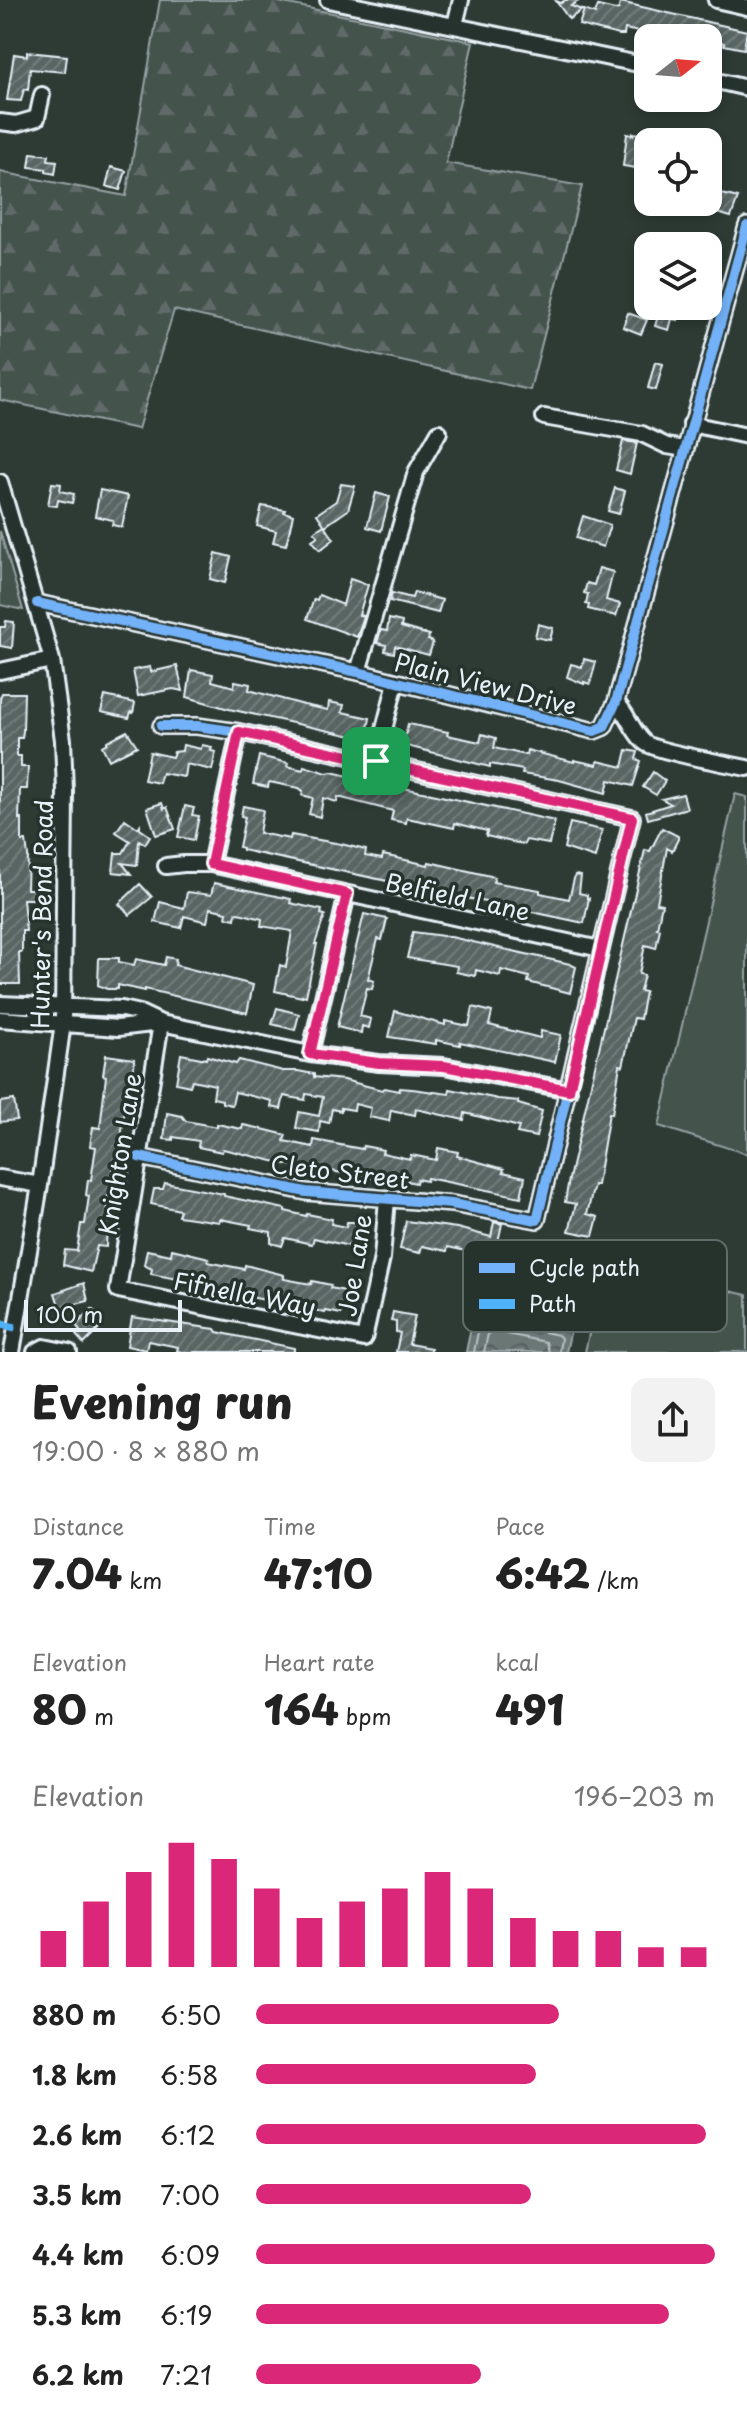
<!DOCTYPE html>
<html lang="en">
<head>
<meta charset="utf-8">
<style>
  body { margin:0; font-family:"Playpen Sans",sans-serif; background:#f2f2f2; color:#222; height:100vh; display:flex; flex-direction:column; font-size:30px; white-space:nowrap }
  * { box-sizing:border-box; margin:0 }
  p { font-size:26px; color:#767676 }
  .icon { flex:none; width:44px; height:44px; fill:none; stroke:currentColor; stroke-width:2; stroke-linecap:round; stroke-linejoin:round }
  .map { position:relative; height:1352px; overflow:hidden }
  .panel { display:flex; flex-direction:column; background:#fff; flex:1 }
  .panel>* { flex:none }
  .needle { width:52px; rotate:73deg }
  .fabs { position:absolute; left:634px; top:24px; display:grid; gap:16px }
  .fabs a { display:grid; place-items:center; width:88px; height:88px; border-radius:16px; background:#fff; box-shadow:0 4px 12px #0003; font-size:40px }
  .scale { position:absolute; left:24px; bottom:20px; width:158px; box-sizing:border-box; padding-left:8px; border:4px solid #e8f1f8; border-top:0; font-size:22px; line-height:28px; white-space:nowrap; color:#e8f1f8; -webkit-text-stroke:6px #26332d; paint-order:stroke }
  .pin { position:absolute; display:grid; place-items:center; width:68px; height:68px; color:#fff; margin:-34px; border-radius:16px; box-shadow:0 4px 12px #0006 }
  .round { display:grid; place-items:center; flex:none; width:84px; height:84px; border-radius:16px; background:#f2f2f2 }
  .head { display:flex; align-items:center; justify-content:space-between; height:136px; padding:0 32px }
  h1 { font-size:44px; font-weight:800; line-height:60px }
  .metrics { display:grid; grid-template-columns:repeat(3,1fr); gap:12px; height:136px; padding:8px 32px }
  .metrics div { display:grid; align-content:center }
  .metrics b { font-size:40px; font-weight:800 }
  .metrics small { font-size:22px; font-weight:400 }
  .metrics p { font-size:22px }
  .chart { height:224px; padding:16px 32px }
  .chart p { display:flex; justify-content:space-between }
  .chart svg { width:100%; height:144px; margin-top:8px; stroke:#db2777; stroke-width:6 }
  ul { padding:0 32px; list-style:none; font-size:26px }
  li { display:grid; grid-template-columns:128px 96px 1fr; align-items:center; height:60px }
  li i { height:20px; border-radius:10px; background:#db2777 }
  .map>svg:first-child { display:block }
</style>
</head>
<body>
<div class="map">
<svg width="747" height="1352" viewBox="0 0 747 1352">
  <defs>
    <pattern id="forest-firs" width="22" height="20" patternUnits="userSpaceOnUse" patternTransform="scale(2)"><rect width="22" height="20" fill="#45524e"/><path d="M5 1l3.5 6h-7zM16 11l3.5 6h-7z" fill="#606b68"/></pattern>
    <pattern id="water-waves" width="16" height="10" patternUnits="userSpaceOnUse" patternTransform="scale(2)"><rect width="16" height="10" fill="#6b7775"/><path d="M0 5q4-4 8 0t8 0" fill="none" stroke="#586060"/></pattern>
    <pattern id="building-hatch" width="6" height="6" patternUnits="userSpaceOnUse" patternTransform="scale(2)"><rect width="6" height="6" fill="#596563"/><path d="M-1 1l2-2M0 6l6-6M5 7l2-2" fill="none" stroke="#717c7a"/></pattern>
  </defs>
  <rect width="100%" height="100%" fill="#2e3b35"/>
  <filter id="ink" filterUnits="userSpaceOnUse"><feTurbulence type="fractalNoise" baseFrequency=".0125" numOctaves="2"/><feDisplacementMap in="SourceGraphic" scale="16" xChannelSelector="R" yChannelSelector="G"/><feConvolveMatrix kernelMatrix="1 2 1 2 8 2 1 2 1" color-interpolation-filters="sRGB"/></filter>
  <g filter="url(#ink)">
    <path fill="#45524e" stroke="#96a2a3" stroke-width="2" d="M0,531l23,79 -23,-5z
      M735,794l12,3v357l-88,-28z
      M605,1263l142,32v57h-162z"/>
    <path fill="url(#forest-firs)" stroke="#96a2a3" stroke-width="2" d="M160,0h109l204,42 -27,121 136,23 -52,204 -356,-80 -36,119 -138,-29v-228l126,24z"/>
    <path fill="url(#water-waves)" stroke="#9da8a9" stroke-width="2" d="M475,1309l96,20 -5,23h-100z"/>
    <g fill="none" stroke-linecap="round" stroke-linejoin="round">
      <path stroke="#b6c0c4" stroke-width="2" d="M474,1352l6,-30 4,-3 74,16 3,3 -2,14
        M484,1352l4,-18 4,-3 54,11 3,10"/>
    </g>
    <path fill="url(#building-hatch)" stroke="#e8f1f8" stroke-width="2" d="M565,0h15l-9,6 11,4 -13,9 -13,-18 5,2z
      M620,2l127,29 -3,18 -20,-4v-2l-16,-5h-51v-2l-32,-7 -1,6h-5l-40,-10 5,-15 11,4 3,-8 17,4 4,-1z
      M27,52l40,4 -2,16 -35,-3 -2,21 -4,-1 -3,12 -14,-1 7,-46 13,2z
      M633,133l8,1 -5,34 -13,-2 4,-32 6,1z
      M31,153l18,2 -1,5 9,1 -2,13 -9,-2v-3l-17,-2z
      M111,167l15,4 -6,19 -14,-4z
      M722,194l16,4 -7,19 -14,-4z
      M661,306l20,2 -3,12 -6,-1 -3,11 -14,-4z
      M628,313l19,7 -6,14 -18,-7z
      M655,362l8,2 -7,26 -8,-2z
      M623,441l14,2 -7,31 -14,-4z
      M52,483l9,1 -1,7 14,3 -2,9 -14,-3 -1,6 -9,-1z
      M341,484l14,2 -7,24 -23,16 -8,-12 19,-13z
      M615,488l10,3 -6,23 -11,-3z
      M100,490l28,6 -6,31 -10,-2 1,-5 -18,-4z
      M376,493l14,4 -9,34 -14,-4z
      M262,506l23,4 -1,2 9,3 -7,30 -13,-3 3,-11 -19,-5z
      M583,516l27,9 -7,22 -27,-9z
      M324,525l10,14 -14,11 -8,-10 6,-4 -4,-4z
      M216,553l15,4 -6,26 -15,-4z
      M599,568l14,4 -7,28 14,4 -4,12 -28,-7 1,-4 -3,-1 2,-10 -4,-1 3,-10 7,2z
      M350,579l18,6 -9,30 5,1 -7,21 -50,-18 7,-20 3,1 2,-5 24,10z
      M414,592l28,8 -4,13 -48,-12 2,-8 20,5z
      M389,619l13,3 -1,5 28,8 -1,5 5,2 -4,13 -34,-9 -1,7 -9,-2 1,-6 -9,-2 4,-13 6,1z
      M6,621l8,1 -2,26 -12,-2v-19h5z
      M538,624l15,4 -3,12 -15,-3z
      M584,659l12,3 -6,22 -6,-2v2l-17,-7 4,-13 11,3z
      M177,666l6,25 -10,-2 -35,7 -5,-26 17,-3 1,5z
      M191,670l22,4 -1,7 22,6 1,-6 15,3 -1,6 55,15 24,5 1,-8 15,3 -2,7 28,6 -4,21 -137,-30 -42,-12z
      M2,693h22l-1,38 -1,7h-5v18h4v11h7l-1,22h-7l-1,30h3v22h4l2,15 -1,33h9v10h-13l3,32h-4v21h-3l1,32h-20v-286z
      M105,696l30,7 -2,10 -2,-1 -2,6 -28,-6z
      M408,724l40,8 -1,3 33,7 2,-8 14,4 -2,10 32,7 1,-5 47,12v-2l23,5 1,-4 25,6 4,-17 11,2 -2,7 5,2 -8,25 -24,-6 -3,13 -47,-13 -37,-6 1,-4 -33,-6v3l-87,-22z
      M127,731l10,15 -28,14 -7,-14 5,-3v-2z
      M183,745l18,4 1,-4 10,2 -1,4 5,1 -4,18 -26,-6 -2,13 -22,-4 -3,10 -15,-3 6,-28 22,5 2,-5 8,-1z
      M259,756l29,7 -1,3 16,4 1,-4 23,7 4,-1 224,49 -6,23 -23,-4 -2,4 -12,-2 -26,-6 1,-5 -32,-8 -1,5 -47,-10 -1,5 -15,-3 2,-9 -55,-14 -1,5 -14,-4 -3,19 -11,-3 4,-16 -11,-3 1,-4 -4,-3 -30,-6 -1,5 -15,-3z
      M653,772l12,9 -9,14 -13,-8z
      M683,794l4,14 -39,11 -2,-7 25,-8 -9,-5z
      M162,803l2,6 3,-2 8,22 -19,6 -9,-27z
      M185,806l9,2 -2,7 7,1 -5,24 -16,-3z
      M243,806l20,4 -4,23 31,6 1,-4 50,9 25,6 -1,6 17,3 1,-4 45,10 1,-3 66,15 -2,5 47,8v3l29,6 6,-24 6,1 -2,17 8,2v3h2l-5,25 -342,-73v-2l-3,-1 6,-30 -4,-1z
      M125,819l13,9 2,-3v4l10,7 -5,8 -6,-4 -2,25 -15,-2 9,11 -18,-2 2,-19h8l7,-12 -14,-9z
      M570,823l32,7 -7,28 -31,-10z
      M662,828l16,8v3l-6,12 -5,-3 -10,55 5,1 -5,24 3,1 -4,19 -11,-3 -6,29 5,1 -4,16 5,1 -5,27 -6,-1 -11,48 -3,-1 -8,49 -3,-1 -12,72h-3l-7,29 11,3 -5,19 -24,-5 7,-27 -11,-2 4,-23 76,-329 5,1z
      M214,883l77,16 -1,4 32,7 -1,4 4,1 -10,29h2l-11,52 -4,-1v2l-27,-6 5,-26 6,2 6,-36 -31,-5 1,-7 -19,-5 -7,-1 -1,6 -9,-2 1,-5 -17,-4 -3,14 -23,-6 -3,12 -26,-6 5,-20 24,6 3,-16 24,3z
      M140,884l12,13 -22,18 -11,-11z
      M364,914l23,5 -5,21 -4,-1 -10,40 6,2 -2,8 -5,-1 -7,28 11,3 -2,9 -7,-2 -1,7 -24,-6z
      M413,932l38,5 119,27 6,3 -6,26 -42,-11 1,-5 -28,-7 -1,6 -24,-6 -1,6 -19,-4 1,-6 -50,-8z
      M166,957l10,2 -1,6 78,20 -6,28 -102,-24v2l-27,-6v4h-11l-9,-4 1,-27h20v4l15,3 2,-6 28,6z
      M473,1007l19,5 -3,13 51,13 1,-7 20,4 -6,27 -95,-20v3l-24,-5v4l-47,-7 6,-26 50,14v-4l24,5z
      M277,1008l22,6 -4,16 -23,-6z
      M181,1054l25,5 1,-3 29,8 3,-4 44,11h15l16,3v3l30,3 38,10 3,-2 14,3 1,-3 12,1 37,5 1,-5 48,10 20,2v3l24,7 -6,26 -19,-4 2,-6 -54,-14 -1,7 -48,-11 -1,6 -24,-5 -2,11 -20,-4 2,-9 -16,-4 -1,6 -13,-2v3l-9,-2 -3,14 -9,-2 -1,11 -23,-4 3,-16 20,4 4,-19 -17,-3 -1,6 -21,-4 -3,13 -10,-2 1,-6 -37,-9 -3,13 -10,-2v-3l-9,-2 2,-13 -23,-5 -2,6 -14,-3z
      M106,1055l29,4 -5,36 -3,-1 -10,73 -4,-1 -3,22h3l-1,9 -4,-1 -2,51 -9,-1 -6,26 -28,-7 2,-15 12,1 4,-27h4l4,-28 -3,-1 2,-15h3l5,-33 -6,-1 3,-19 7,1 6,-52 -3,-1z
      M14,1100l3,20 -17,2v-20z
      M167,1113l15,3 4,5 31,6v-3l25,5 1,-4 15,3 28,7 -2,6 29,6 1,-7 48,9 1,-3 11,2 9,2 -1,3 28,6 1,-4 25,5 2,-12 20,4 -1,4 47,13 -1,3 22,5 -4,20 -94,-19 -1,3 -9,-2 -1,4 -9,-2 1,-3 -16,-3 -1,4 -14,-4v4l-58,-10v3l-96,-23 -1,3 -24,-5 1,-6 -26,-4v3l-9,-1z
      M165,1183l59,11v2l61,13v2l21,5 1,-2 25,5 -1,5 15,3 1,-5h19l-4,27 -48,-11 -2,6 -27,-6 -3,8 -11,-3v-11l-21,-4 1,-3 -31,-6 -1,3 -41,-6 2,-6 -29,-6 3,-15h9z
      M406,1221l51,7 34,9 3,-15 8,2 -5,22 23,5 -1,4 27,3 -2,20 -17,-2v-2l-30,-6 1,-6 -24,-4 1,-5 -27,-6 -1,4 -25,-5 -2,7 -20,-4z
      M172,1249l37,9 -1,4 36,7 1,-4 39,10v4l27,5 1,-3 19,4 -1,3 25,5 -3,16h-10l-1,5 -15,-3 -1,2 -33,-9 -22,-5v2l-25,-5v-2l-31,-4v-4l-63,-12 1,-5 -8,-4 3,-15 24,5z
      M84,1283l4,18 -28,7 -5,-15z
      M92,1309l7,7 -4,4 5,8 -16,16 -8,-9 4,-4 -4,-6z
      M393,1312l22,4 -6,28 22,4 -1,4h-34l4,-19 -4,-1v-10l-5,-1z
      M132,1317l83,12 2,3 77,16v4h-112l-5,-1 1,-4 -30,-6 -2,9 -19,-4z"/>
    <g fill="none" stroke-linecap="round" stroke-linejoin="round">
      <g stroke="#e8f1f8" stroke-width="20">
        <path id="minor" d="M328,0l320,66
          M716,0l31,7
          M455,25l6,-25
          M708,79l39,9
          M0,122l16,2 21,-6 5,-23
          M544,417l98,17 25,12 18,3
          M691,424l56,12
          M0,482l52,178 11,80 2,51 -2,232 -23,162 -28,167
          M37,603l321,69 236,59 10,-4 12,-25 131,-476
          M0,671l52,-11
          M358,672l58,-200 23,-40
          M616,702c12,12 16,29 28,40 9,9 85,22 103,26
          M376,761l20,-79
          M211,864l28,-132
          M166,866l18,-2h27l389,85
          M0,1004l122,5 18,4 21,10 149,31 69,9 65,3 125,24
          M0,1019l118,9 42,-5
          M161,1023l-43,267 246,49 18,-81 5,-59
          M310,1054l37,-160
          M139,1157l167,35 146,12 85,16 95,-402 -393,-86 -42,-6h-36
          M0,1178l40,7
          M35,1352l9,-5 25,5"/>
      </g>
      <use href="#minor" stroke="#26332d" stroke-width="14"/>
      <path stroke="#4fb1f8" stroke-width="8" stroke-dasharray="16 8" stroke-linecap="butt" d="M0,1324l18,4"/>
      <g stroke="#26332d" stroke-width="15">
        <path id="cycleway" d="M37,603l321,69 236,59 10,-4 12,-25 131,-476
          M139,1157l167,35 146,12 85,16 95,-402 -393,-86 -42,-6h-36"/>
      </g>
      <use href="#cycleway" stroke="#73b2f8" stroke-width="10"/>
    </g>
  </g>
  <g fill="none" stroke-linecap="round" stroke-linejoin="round" filter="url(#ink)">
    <g stroke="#fff" stroke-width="16">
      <path id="route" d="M239,732l393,86 -63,272 -125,-24 -65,-3 -69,-9 37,-160 -136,-30z"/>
    </g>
    <use href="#route" stroke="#db2777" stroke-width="10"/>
  </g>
  <g text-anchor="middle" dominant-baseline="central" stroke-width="7" stroke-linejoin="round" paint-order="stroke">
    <g font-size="24" fill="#e8f1f8" stroke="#26332d">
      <text transform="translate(486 683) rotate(14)">Plain View Drive</text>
      <text transform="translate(458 896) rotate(12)">Belfield Lane</text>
      <text transform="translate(41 914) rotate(-89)">Hunter's Bend Road</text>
      <text transform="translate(119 1154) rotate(-81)">Knighton Lane</text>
      <text transform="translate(340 1171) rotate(7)">Cleto Street</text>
      <text transform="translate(354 1265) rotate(-81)">Joe Lane</text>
      <text transform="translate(245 1293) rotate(11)">Fifnella Way</text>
    </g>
  </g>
  <rect x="463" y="1240" width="264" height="92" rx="12" fill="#26332d" stroke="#606c6a" stroke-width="2"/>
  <rect x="479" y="1263" width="36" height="10" fill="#73b2f8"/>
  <rect x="479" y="1299" width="36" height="10" fill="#4fb1f8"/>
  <g font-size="22" fill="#e8f1f8">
    <text x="529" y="1276">Cycle path</text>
    <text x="529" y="1312">Path</text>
  </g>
</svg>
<div class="fabs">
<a><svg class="needle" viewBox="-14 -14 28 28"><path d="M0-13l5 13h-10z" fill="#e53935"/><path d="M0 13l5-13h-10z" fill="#767676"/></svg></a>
<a><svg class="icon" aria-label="locate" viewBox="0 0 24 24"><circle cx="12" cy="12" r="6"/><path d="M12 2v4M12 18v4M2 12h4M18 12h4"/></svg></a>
<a><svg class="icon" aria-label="layers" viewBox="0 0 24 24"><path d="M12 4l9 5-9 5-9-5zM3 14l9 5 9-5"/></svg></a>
</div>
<div class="scale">100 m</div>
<div class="pin" style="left:376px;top:761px;background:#1e9e55"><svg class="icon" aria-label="arrive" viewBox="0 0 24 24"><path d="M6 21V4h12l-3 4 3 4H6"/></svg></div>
</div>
<section class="panel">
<div class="head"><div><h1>Evening run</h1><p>19:00 · 8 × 880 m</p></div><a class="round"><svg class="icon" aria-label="share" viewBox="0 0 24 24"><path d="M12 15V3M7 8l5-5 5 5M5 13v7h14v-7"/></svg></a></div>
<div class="metrics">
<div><p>Distance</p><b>7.04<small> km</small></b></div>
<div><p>Time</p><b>47:10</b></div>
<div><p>Pace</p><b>6:42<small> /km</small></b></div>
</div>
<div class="metrics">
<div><p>Elevation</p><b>80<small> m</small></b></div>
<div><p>Heart rate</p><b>164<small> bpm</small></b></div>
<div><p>kcal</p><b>491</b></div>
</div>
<div class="chart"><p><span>Elevation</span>196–203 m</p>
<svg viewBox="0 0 160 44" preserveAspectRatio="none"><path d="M5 44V33M15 44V24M25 44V15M35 44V6M45 44V11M55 44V20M65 44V29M75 44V24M85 44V20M95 44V15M105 44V20M115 44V29M125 44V33M135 44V33M145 44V38M155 44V38"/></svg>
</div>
<ul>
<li><b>880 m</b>6:50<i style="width:66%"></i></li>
<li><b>1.8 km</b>6:58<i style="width:61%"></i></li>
<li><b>2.6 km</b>6:12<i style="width:98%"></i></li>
<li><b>3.5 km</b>7:00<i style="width:60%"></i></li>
<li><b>4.4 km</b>6:09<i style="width:100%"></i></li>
<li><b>5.3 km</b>6:19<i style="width:90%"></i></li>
<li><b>6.2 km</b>7:21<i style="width:49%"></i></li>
</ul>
</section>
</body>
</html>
